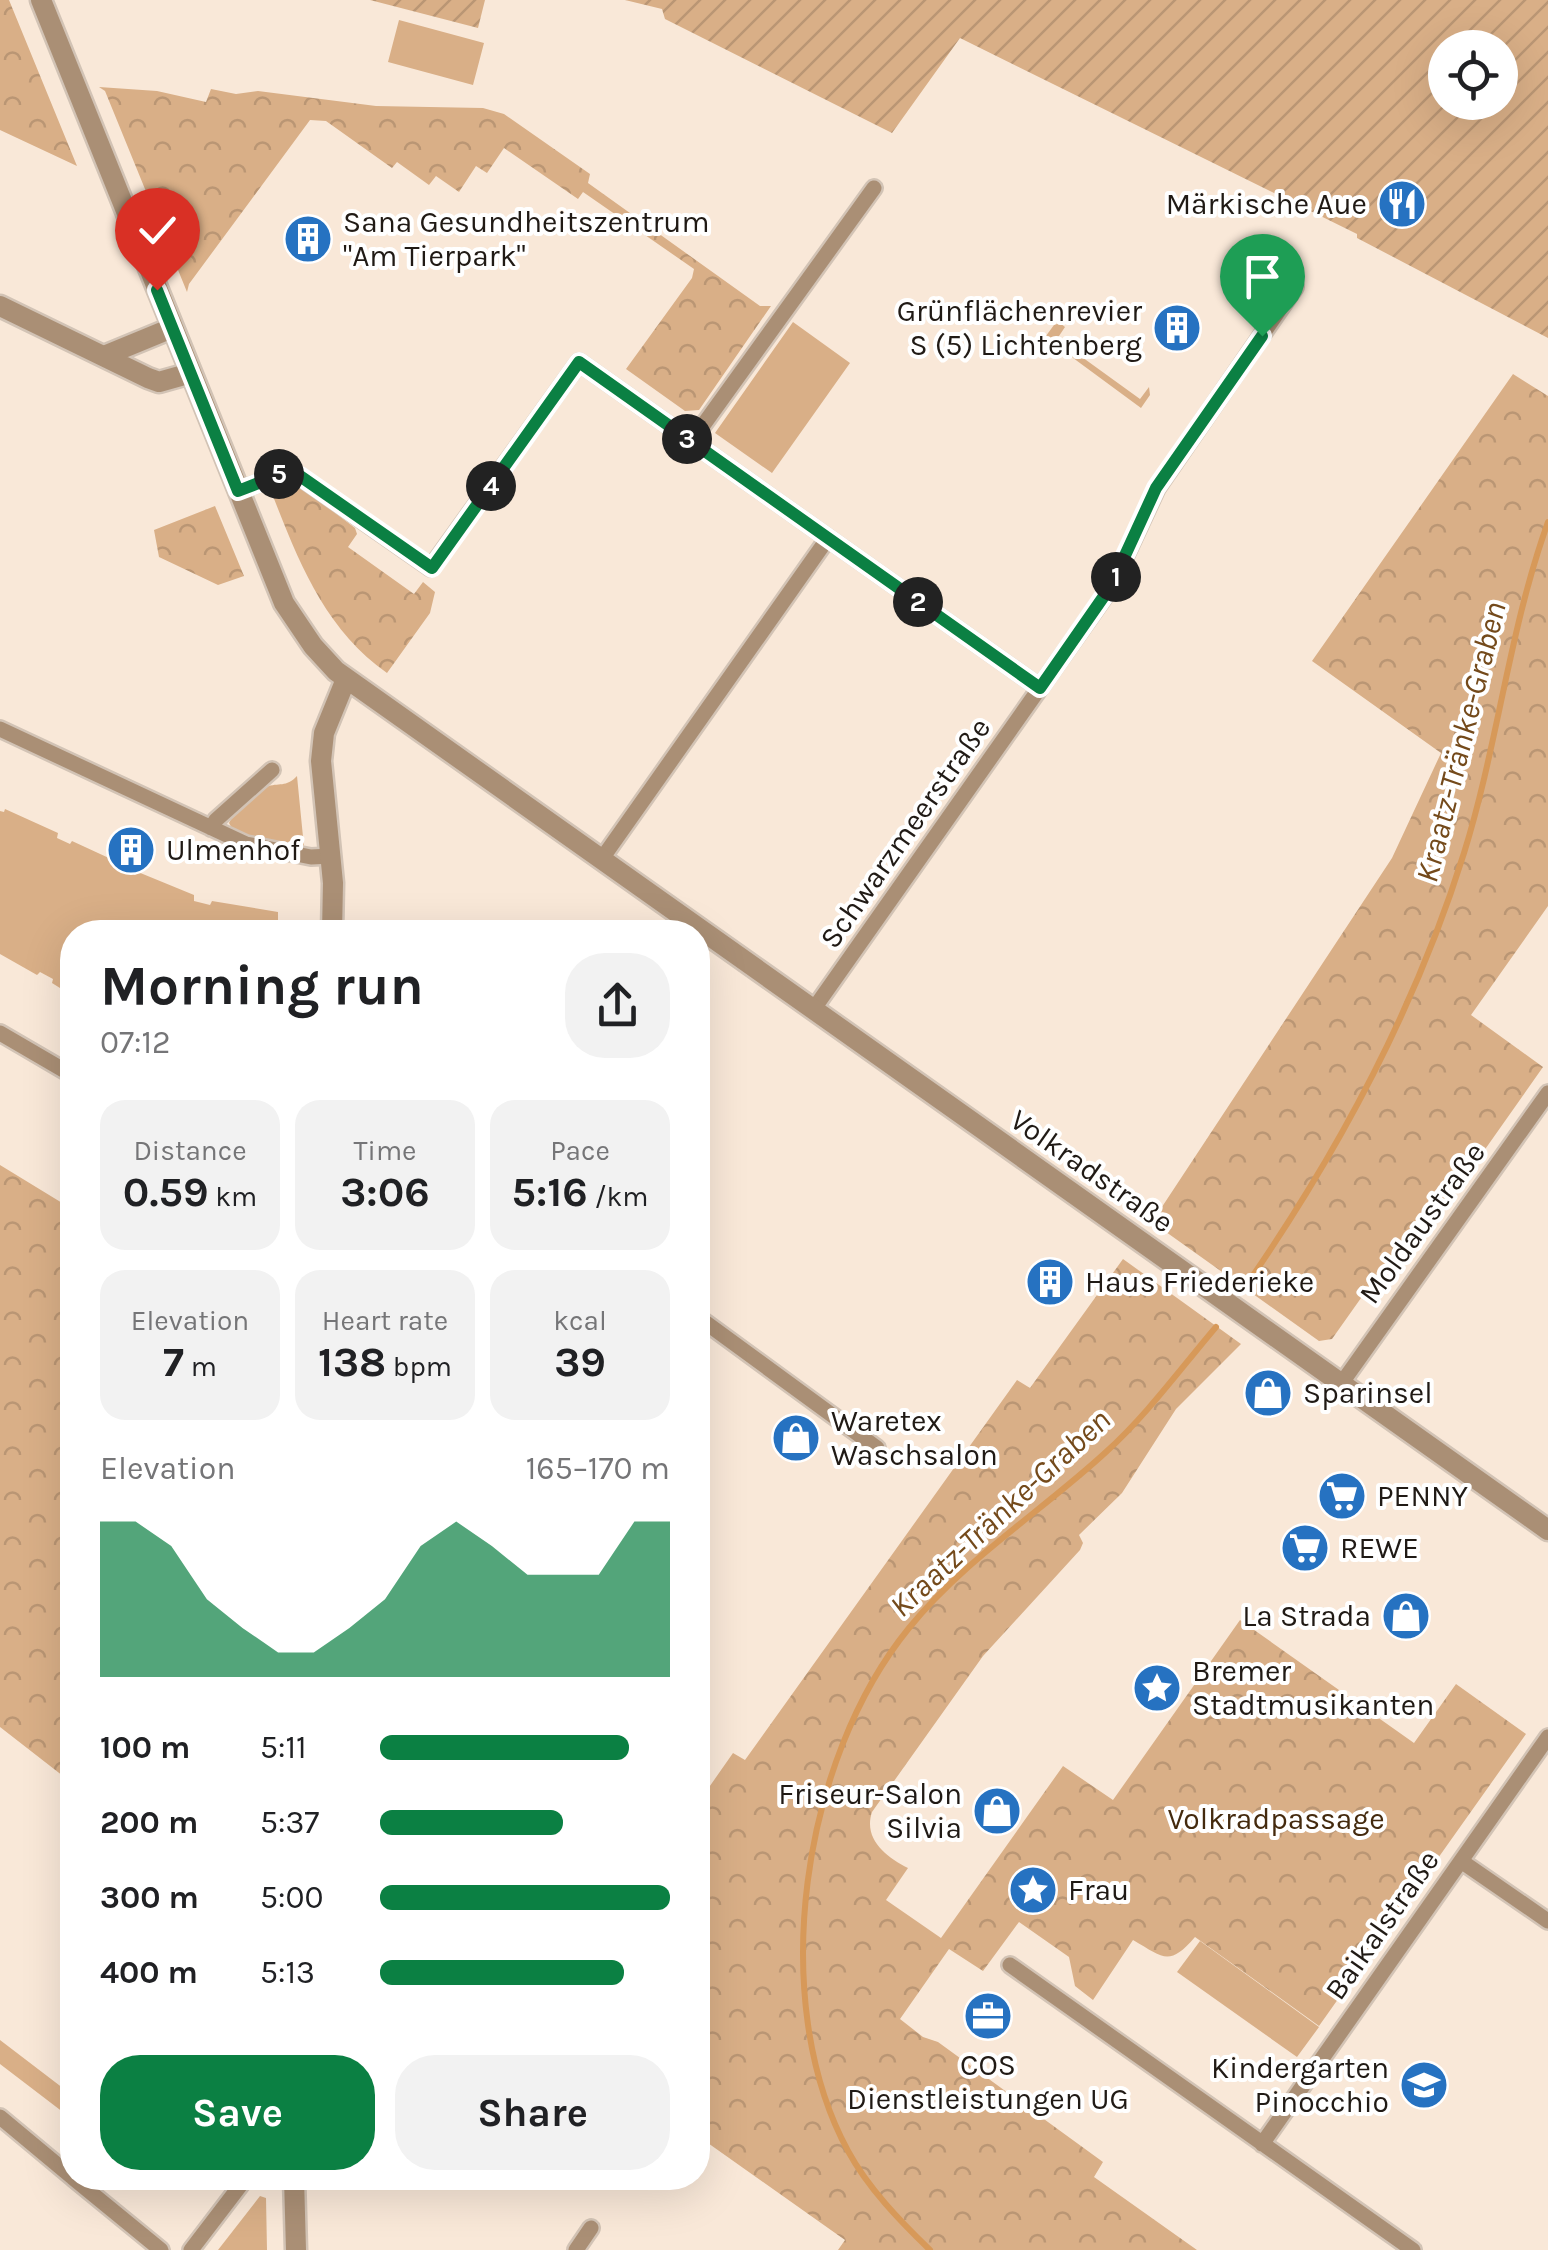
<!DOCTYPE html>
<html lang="en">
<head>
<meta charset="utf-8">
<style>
  body { margin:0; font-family:Karla,sans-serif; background:#f2f2f2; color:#202124; height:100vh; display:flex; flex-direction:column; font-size:38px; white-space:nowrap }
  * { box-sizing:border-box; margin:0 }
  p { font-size:32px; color:#757577 }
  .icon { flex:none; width:55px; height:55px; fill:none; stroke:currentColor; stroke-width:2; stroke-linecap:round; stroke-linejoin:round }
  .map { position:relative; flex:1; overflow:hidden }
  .drawer { position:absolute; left:60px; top:920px; width:650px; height:1270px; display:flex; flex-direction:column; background:#fff; border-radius:40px; box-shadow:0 10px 40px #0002 }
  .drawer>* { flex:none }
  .controls { position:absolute; left:1428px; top:30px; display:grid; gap:20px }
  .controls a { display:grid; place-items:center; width:90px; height:90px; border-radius:50%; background:#fff; box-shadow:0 10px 40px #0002; font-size:50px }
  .pin { position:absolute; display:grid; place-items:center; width:85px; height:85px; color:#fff; margin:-102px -42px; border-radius:50% 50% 50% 0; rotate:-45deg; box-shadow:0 0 10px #0007 }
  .pin .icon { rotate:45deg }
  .km { position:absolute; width:50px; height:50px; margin:-25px; border-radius:50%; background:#222; color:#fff; font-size:28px; line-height:50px; text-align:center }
  .round { display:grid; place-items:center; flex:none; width:105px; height:105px; border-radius:40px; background:#f2f2f2 }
  .summary { display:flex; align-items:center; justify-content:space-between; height:170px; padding:0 40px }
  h1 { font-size:55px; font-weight:700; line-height:75px }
  .stats { display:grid; grid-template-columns:repeat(3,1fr); gap:15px; height:170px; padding:10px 40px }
  .stats div { display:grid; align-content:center; border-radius:25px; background:#f2f2f2; text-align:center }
  .stats b { font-size:42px; font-weight:700 }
  .stats small { font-size:28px; font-weight:400 }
  .stats p { font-size:28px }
  .chart { height:280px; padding:20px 40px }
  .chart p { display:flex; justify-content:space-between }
  .chart svg { width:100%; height:180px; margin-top:10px; fill:#0b8043; opacity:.7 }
  .action { display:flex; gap:20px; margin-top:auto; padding:20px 40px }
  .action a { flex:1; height:115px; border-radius:40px; background:#0b8043; color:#fff; font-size:40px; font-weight:700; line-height:115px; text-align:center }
  .action a+a { background:#f2f2f2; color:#202124 }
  ul { padding:0 40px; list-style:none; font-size:32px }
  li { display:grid; grid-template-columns:160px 120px 1fr; align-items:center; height:75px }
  li i { height:25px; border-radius:12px; background:#0b8043 }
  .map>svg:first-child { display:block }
</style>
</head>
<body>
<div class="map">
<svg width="1548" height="2250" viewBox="0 0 1548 2250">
  <defs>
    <pattern id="park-crowns" width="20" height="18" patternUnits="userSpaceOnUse" patternTransform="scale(2.5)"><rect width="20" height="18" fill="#d9af87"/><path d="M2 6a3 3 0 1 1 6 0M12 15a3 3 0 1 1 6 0" fill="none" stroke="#ba9674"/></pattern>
    <pattern id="garden-furrows" width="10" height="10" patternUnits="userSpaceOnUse" patternTransform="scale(2.5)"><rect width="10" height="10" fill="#d9af87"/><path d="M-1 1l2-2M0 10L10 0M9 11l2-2" fill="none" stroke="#ba9674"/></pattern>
  </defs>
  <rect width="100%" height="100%" fill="#f9e8d8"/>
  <path fill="#d9af87" d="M399,20l85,23 -11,42 -85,-23z
    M793,322l57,41 -78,110 -57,-40z
    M1060,323l5,4 -8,12 83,60 9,-12 1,8 -9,13 -91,-67 -11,15 -2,-8 17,-23z
    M297,776l7,71 -70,-15 -5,-9c5,-11 25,-32 37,-36 13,-5 20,1 31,-11z
    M5,809l53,24 -1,5 13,6 2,-3 52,24 -1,4 12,6 3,-3 56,23v6l16,4 2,-4 66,11v10h-5v9l-4,1h-197v59l-4,2 -16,-10 1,-4 -13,-7 -3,3 -37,-21v-143l4,1z
    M1200,1941l119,86 -22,30 -120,-85z
    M0,2040l72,55v24l-72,-55z
    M260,2196l6,2 1,52h-49z"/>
  <path fill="url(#park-crowns)" d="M0,0h9l68,166 -77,-36z
    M99,87l58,4 49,11 5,-13 25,5 22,-3 118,15 107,2 21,6 86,60 -2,9 172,123h11l-72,104 -14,1 -59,-42 66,-91 2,-9 -111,-77 -5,7 -74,-51 -17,25 -11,-7 -17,26 -23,-16 -7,9 -32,-23 -5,6 -66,-47 -16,-1 -121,164 -2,8 -82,-201z
    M1513,374l35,22v510l-77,109 72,52 -93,132 -21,3 -97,137 -13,2 -167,-119 240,-364 49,-105 -129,-92z
    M283,483l17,3 55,42 2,6 -9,13 66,47 9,-12 12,10 -5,21 -43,60c-65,-46 -90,-116 -118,-187z
    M215,506l29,70 -26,9 -59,-28 -5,-27z
    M0,1165l72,44v574l-72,-56z
    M1123,1259l118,85 -65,65 -54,84 -43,42 4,8 -3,7 -97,106 -111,156c-9,27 14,45 36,56l-22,32 55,38 122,-172 50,34 127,-180 174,123 42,-59 70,50 -207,292 -124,-89c-26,30 -31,21 -62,3l-40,60 -18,-14 -6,-29 -50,-35 -36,49 -34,-22 -49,70 23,18 15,5 165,120 -9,15 103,73h-359l7,-10 -147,-104v-333l35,-50 12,7 272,-380 13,8z"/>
  <path fill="url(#garden-furrows)" fill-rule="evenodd" d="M370,0h115l-7,28z
    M625,0h923v338l-191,-100v-4l-397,-196 -68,95 -227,-114 -3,-10zM1445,48h55v54h-55z"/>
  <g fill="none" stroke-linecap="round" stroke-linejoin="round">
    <path stroke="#d79959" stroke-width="6" d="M1245,1287c93,-134 170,-277 219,-434 34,-109 45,-223 84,-331
      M930,2250c-30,-29 -62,-62 -82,-99 -82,-151 -46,-392 61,-523 55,-68 133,-117 197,-176 41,-37 75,-84 110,-125"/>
    <g stroke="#d2c3b5" stroke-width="20">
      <path id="minor" d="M691,442l183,-254
        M238,491l46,-18 15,3 132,92 148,-206 461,326
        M0,729l246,115 65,13 20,-1
        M211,828l5,-8 56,-50
        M601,860l227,-322
        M813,1010l298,-423 46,-99 138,-201
        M0,1033l72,42
        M698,1317l179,131
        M1341,1384l207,-291
        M1461,1861l87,60
        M1010,1965l403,285
        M0,2117l72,60
        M1262,2144l286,-407
        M73,2178l88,72
        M191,2250l55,-72
        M576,2250l15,-22"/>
    </g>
    <g stroke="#d2c3b5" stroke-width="25">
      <path id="tertiary" d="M41,0l243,603 29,43 23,25 1212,859
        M0,306l148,72 11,4 32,-9
        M104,356l68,-28
        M332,932l1,-49 -12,-122 3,-28 22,-54
        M294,2178l2,72"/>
    </g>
    <use href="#minor" stroke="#aa8f75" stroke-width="15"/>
    <use href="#tertiary" stroke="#aa8f75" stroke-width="20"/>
  </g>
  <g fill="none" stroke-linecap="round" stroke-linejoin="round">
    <g stroke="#fff" stroke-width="20">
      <path id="route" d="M157,290l81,201 46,-18 16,3 132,92 147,-206 461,326 71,-102 45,-98 106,-152"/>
    </g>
    <use href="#route" stroke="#0b8043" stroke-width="12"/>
  </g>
  <defs>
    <g id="restaurant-disc" transform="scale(2.5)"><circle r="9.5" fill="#2672c1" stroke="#fff"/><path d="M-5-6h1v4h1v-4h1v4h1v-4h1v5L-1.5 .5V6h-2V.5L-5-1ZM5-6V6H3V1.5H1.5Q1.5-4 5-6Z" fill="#fff"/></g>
    <g id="building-disc" transform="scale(2.5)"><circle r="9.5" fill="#2672c1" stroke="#fff"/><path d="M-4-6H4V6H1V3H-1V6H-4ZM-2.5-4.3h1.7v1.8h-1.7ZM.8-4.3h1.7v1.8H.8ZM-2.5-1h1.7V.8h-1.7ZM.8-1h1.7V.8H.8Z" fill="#fff"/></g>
    <g id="shop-disc" transform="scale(2.5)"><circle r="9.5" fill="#2672c1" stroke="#fff"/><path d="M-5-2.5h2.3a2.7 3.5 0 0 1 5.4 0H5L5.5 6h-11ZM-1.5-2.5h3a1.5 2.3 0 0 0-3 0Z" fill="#fff"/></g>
    <g id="supermarket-disc" transform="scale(2.5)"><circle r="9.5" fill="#2672c1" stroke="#fff"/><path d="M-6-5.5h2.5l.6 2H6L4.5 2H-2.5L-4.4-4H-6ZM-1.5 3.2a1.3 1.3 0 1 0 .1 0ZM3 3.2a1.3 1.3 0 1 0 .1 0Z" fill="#fff"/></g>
    <g id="sight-disc" transform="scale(2.5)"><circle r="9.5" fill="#2672c1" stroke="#fff"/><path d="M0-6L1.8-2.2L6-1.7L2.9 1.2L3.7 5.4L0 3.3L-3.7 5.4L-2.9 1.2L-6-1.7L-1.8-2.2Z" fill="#fff"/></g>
    <g id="office-disc" transform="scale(2.5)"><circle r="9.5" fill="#2672c1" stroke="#fff"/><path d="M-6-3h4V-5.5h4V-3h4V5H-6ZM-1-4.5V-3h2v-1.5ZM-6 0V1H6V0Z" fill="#fff"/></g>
    <g id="school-disc" transform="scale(2.5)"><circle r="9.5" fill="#2672c1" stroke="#fff"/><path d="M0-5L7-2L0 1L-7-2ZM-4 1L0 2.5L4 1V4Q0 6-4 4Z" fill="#fff"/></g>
  </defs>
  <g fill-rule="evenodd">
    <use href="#restaurant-disc" x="1402" y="204"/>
    <use href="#building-disc" x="308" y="239"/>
    <use href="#building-disc" x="1177" y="328"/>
    <use href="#building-disc" x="131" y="850"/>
    <use href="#building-disc" x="1050" y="1282"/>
    <use href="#shop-disc" x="1268" y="1393"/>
    <use href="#shop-disc" x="796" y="1438"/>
    <use href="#supermarket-disc" x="1342" y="1496"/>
    <use href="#supermarket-disc" x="1305" y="1548"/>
    <use href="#shop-disc" x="1406" y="1616"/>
    <use href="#sight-disc" x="1157" y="1688"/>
    <use href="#shop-disc" x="997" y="1811"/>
    <use href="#sight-disc" x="1033" y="1890"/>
    <use href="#office-disc" x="988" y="2016"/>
    <use href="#school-disc" x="1424" y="2085"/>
  </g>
  <g text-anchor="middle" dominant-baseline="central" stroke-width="8" stroke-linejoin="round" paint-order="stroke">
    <g font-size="30" fill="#201a15" stroke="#fff" text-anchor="start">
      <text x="1367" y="204" text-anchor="end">Märkische Aue</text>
      <text x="343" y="222">Sana Gesundheitszentrum<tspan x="343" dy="34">"Am Tierpark"</tspan></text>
      <text x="1142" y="311" text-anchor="end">Grünflächenrevier<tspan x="1142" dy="34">S (5) Lichtenberg</tspan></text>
      <text x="166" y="850">Ulmenhof</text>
      <text x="1085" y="1282">Haus Friederieke</text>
      <text x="1303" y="1393">Sparinsel</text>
      <text x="831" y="1421">Waretex<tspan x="831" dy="34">Waschsalon</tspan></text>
      <text x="1377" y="1496">PENNY</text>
      <text x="1340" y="1548">REWE</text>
      <text x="1371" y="1616" text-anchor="end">La Strada</text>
      <text x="1192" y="1671">Bremer<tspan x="1192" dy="34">Stadtmusikanten</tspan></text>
      <text x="962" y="1794" text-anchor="end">Friseur-Salon<tspan x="962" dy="34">Silvia</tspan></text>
      <text x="1068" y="1890">Frau</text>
      <text x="988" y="2065" text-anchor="middle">COS<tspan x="988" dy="34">Dienstleistungen UG</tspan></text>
      <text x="1389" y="2068" text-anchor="end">Kindergarten<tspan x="1389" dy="34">Pinocchio</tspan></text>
    </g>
    <g font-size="30" fill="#201a15" stroke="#fff">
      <text transform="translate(905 833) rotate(-55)">Schwarzmeerstraße</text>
      <text transform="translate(1092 1171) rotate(35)">Volkradstraße</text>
      <text transform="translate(1422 1223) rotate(-54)">Moldaustraße</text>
      <text transform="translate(1382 1925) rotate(-55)">Baikalstraße</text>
    </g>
    <g font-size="30" fill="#442a0e" stroke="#fff">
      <text x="1276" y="1819">Volkradpassage</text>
    </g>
    <g font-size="32" font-style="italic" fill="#744a1b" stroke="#fff">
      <text transform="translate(1461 742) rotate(-76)">Kraatz-Tränke-Graben</text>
      <text transform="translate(1000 1513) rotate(-43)">Kraatz-Tränke-Graben</text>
    </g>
  </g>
</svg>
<div class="controls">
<a><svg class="icon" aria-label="locate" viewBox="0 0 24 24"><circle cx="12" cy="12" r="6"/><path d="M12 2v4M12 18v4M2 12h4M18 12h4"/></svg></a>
</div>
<div class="pin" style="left:1262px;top:336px;background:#1e9e55"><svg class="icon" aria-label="arrive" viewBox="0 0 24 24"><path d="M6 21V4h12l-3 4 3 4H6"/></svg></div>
<div class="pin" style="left:157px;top:290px;background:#d93025"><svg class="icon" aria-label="check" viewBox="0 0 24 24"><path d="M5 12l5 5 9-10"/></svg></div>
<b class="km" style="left:1116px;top:577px">1</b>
<b class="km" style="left:918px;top:602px">2</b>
<b class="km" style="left:687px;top:439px">3</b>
<b class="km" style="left:491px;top:486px">4</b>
<b class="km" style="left:279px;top:474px">5</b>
<section class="drawer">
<div class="summary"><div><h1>Morning run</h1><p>07:12</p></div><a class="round"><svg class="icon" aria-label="share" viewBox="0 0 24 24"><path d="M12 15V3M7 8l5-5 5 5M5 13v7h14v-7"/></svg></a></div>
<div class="stats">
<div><p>Distance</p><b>0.59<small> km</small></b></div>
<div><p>Time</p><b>3:06</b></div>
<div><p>Pace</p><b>5:16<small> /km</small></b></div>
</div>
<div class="stats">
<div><p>Elevation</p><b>7<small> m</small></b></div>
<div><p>Heart rate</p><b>138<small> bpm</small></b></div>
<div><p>kcal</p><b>39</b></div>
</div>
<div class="chart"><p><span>Elevation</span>165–170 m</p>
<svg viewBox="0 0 160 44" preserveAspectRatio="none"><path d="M0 44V6L10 6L20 12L30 25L40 32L50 38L60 38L70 32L80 25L90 12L100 6L110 12L120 19L130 19L140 19L150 6L160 6V44z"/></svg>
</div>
<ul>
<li><b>100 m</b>5:11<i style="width:86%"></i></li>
<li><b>200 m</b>5:37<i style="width:63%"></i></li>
<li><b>300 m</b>5:00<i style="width:100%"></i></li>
<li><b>400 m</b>5:13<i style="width:84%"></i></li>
</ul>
<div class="action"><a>Save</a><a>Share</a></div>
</section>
</div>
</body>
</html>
